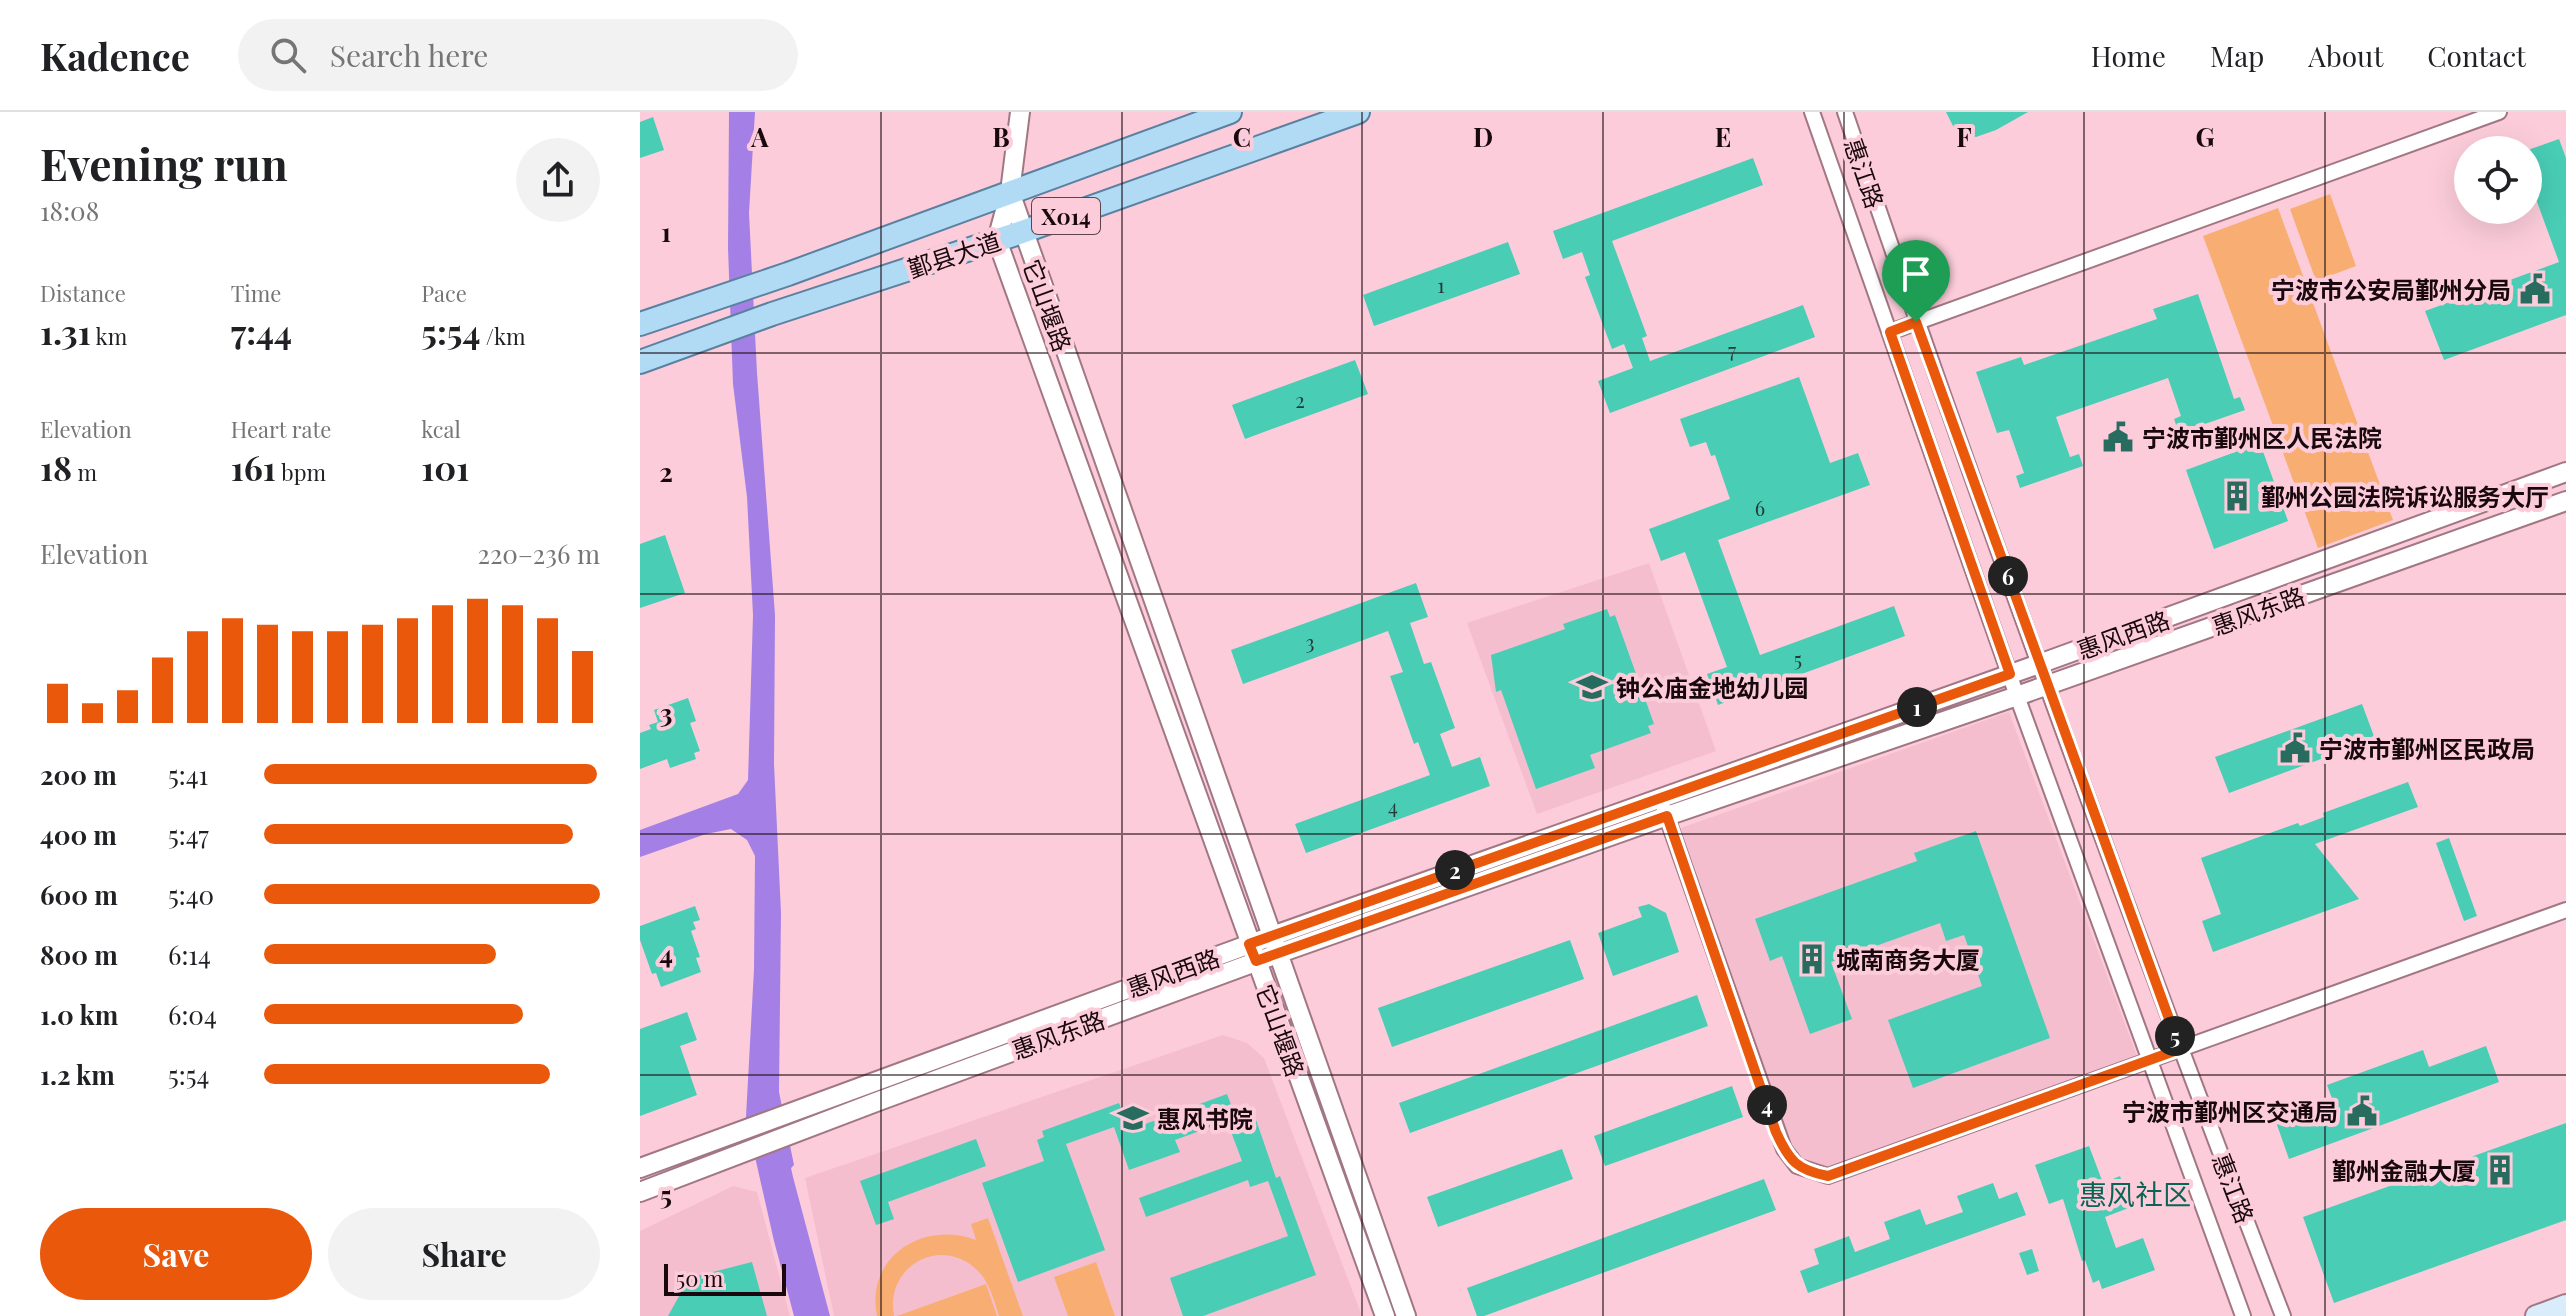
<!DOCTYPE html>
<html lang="en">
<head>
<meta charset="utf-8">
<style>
  body { margin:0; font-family:"Playfair Display","Noto Sans SC",serif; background:#f2f2f2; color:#202124; height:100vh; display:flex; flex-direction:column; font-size:30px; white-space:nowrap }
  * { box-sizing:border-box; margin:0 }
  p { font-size:26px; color:#757577 }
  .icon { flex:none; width:44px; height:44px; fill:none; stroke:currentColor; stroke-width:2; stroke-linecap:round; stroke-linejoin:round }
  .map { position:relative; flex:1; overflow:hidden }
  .sheet { display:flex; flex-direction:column; background:#fff; width:640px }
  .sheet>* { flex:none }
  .fabs { position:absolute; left:1814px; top:24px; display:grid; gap:16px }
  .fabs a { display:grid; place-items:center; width:88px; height:88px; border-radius:50%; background:#fff; box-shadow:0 8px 32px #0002; font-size:40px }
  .scale { position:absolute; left:24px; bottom:20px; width:122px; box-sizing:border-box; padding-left:8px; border:4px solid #19090f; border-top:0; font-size:22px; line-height:28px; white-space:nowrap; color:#19090f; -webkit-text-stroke:6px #fcccda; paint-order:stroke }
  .pin { position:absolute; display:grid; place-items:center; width:68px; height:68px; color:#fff; margin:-82px -34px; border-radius:50% 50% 50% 0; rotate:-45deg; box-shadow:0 0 8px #0007 }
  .pin .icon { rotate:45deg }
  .km { position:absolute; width:40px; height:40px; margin:-20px; border-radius:50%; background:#222; color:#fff; font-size:22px; line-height:40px; text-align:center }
  .round { display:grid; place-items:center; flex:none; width:84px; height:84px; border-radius:42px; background:#f2f2f2 }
  .overview { display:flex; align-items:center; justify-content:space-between; height:136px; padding:0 40px }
  h1 { font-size:44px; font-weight:700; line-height:60px }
  .figures { display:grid; grid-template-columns:repeat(3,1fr); gap:12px; height:136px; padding:8px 40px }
  .figures div { display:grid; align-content:center }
  .figures b { font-size:34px; font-weight:700 }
  .figures small { font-size:22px; font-weight:400 }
  .figures p { font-size:22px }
  .chart { height:224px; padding:16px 40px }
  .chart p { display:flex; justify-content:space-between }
  .chart svg { width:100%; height:144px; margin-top:8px; stroke:#ea580c; stroke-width:6 }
  .button { display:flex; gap:16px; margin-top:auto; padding:16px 40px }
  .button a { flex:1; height:92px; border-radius:48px; background:#ea580c; color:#fff; font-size:32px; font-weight:700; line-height:92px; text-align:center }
  .button a+a { background:#f2f2f2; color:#202124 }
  ul { padding:0 40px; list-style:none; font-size:26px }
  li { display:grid; grid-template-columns:128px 96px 1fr; align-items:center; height:60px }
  li i { height:20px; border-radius:10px; background:#ea580c }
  header { display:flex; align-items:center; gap:48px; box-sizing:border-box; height:112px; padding:0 40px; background:#fff; border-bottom:2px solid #e0e0e0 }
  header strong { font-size:38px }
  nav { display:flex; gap:44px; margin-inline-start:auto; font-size:28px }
  .search { width:560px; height:72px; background:#f2f2f2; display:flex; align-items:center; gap:20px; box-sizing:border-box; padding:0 28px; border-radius:44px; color:#757577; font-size:30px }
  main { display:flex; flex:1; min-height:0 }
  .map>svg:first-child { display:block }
</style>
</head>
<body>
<header>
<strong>Kadence</strong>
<div class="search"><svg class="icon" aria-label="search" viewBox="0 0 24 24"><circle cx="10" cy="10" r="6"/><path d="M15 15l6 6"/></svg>Search here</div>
<nav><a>Home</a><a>Map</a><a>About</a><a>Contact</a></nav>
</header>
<main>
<section class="sheet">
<div class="overview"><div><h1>Evening run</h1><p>18:08</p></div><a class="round"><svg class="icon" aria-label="share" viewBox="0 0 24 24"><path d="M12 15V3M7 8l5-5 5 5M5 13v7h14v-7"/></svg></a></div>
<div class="figures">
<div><p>Distance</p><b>1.31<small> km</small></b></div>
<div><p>Time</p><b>7:44</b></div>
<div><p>Pace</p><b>5:54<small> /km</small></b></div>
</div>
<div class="figures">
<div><p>Elevation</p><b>18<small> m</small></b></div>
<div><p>Heart rate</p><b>161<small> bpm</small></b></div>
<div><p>kcal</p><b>101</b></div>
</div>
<div class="chart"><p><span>Elevation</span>220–236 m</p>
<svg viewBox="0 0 160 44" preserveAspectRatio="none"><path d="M5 44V32M15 44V38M25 44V34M35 44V24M45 44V16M55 44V12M65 44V14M75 44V16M85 44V16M95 44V14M105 44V12M115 44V8M125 44V6M135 44V8M145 44V12M155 44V22"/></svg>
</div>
<ul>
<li><b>200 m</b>5:41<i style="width:99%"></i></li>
<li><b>400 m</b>5:47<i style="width:92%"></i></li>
<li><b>600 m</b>5:40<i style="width:100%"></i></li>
<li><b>800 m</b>6:14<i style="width:69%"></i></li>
<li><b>1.0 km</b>6:04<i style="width:77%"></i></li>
<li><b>1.2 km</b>5:54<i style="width:85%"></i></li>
</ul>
<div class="button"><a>Save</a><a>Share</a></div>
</section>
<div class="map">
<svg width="1926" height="1204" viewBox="0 0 1926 1204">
  <rect width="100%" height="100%" fill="#fcccda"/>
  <path fill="#f5becf" d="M1009,451l67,188 -179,63 -70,-191z
    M1369,600l128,344 -304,111 -20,-2 -13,-5 -11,-16 -111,-315z
    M583,923l24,8 17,15 98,258h-528l-29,-138z
    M93,1074l24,6 33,124h-150v-85z"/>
  <path fill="#f8ae73" d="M1690,82l26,72 -40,15 -26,-72z
    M1638,96l115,312 -75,28 -115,-312z
    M348,1106l35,98h-24c-5,-15 -9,-33 -21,-45 -36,-37 -94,-5 -84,45h-17c-12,-59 46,-96 99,-76l-5,-16z
    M456,1150l19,54h-47l-14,-39z
    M346,1172l11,32h-100z"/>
  <path fill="#a480e6" d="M89,0h26l-6,101 8,160 18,242 -1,149 7,149 -2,179 15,73 -3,3 2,9 37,139h-36l-20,-75 -28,-124 8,-148 1,-113 -8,-16 -16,-11 -25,5 -66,23v-27l98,-36 10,-14 5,-165 -6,-118 -14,-113 -5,-136z"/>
  <path fill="#49cdb5" d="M1306,0h82l-32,18 -20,7 -21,-7z
    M13,5l11,33 -24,8v-36z
    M1919,27l7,19v157l-122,45 -19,-49 134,-49 -31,-85v-27z
    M1113,46l10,27 -151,56 35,95 -5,2 8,23 153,-56 12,32 -205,76 -12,-32 35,-13 -9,-24 -12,5 -27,-72 5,-2 -8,-23 -19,7 -10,-28z
    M868,130l12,32 -146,52 -11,-31z
    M1558,182l36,105 6,-2 5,13 -66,23 -5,-14 7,-3 -13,-38 -112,39 14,40 9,-3 4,12 -63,22 -4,-12 8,-3 -15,-43 -12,3 -21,-61 45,-15 3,8 133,-46 -4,-10z
    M715,248l13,34 -123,45 -13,-34z
    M1159,265l31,86 28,-10 12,32 -152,55 42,115 134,-49 11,30 -187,69 -11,-31 20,-7 -42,-115 -24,9 -12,-32 81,-30 -15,-44 -4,1 -5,-14 -16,5 -10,-28z
    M1620,331l28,78 -74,28 -28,-79z
    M25,423l20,58 -45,15v-64z
    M776,471l12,34 -18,6 14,41 7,-2 24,66 -15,6 12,33 28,-10 10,29 -184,67 -11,-29 135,-49 -12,-33 -4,2 -24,-68 13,-4 -15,-41 -145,53 -12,-34z
    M967,497l3,8 5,-2 39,109 -6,2 3,7 -61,22 5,13 -59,21 -35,-99 -5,2 -5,-37 74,-26 -2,-5z
    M48,586l8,23 -6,2 10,28 -6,2 2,6 -26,9 -3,-9 -27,10v-36l11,-4 -2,-4 9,-3 -4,-12z
    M1722,592l13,35 -146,54 -14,-36z
    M1768,670l10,25 -103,37 44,55 -146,53 -11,-31 19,-7 -20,-56 97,-35 2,3 24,-9 -1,-4z
    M1336,719l74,207 -137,50 -25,-68 94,-34 -18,-51 -18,6 -6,-18 -109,39 21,57 -42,15 -28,-78 -12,5 -15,-42 162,-58 -3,-8z
    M1809,726l28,78 -13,5 -28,-78z
    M1009,792l17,9 13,39 -66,24 -15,-43 44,-16 -4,-10z
    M55,794l5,14 -7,2 3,7 -5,2 9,26 -4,1 5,14 -40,15 -5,-14 -4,1 -12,-34v-14z
    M930,828l14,39 -192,68 -14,-39z
    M1057,883l11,31 -298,107 -11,-30z
    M47,900l10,28 -17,6 17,49 -57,21v-87z
    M1846,934l13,36 -210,77 -13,-37 57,-21 -6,-16 96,-35 6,17z
    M1092,974l11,31 -138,49 -11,-30z
    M587,982l9,24 17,-7 23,67 4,-2 36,99 -113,41h-20l-13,-38 118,-42 -20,-55 -18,6 -2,-7 -102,37 -7,-19 103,-37 -15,-40 -52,19 5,12 -51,18 -15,-43 -48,17 39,106 -87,32 -36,-99 62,-22 -7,-21 7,-3 -2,-6 77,-28 2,5 8,-3 8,22z
    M1926,1011v97l-232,83 -31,-86z
    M336,1027l10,27 -98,36 6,17 -18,6 -16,-44z
    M1449,1034l14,37 17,-7 11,31 -26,10 11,31 27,-10 12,32 -53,19 -3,-9 -6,3 -8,-23 -3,1 -19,-62 -14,5 -14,-39z
    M922,1037l11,30 -135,48 -11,-30z
    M1124,1067l12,31 -292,106h-7l-10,-28z
    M1353,1071l6,16 18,-7 9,23 -218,78 -8,-22 19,-7 -5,-15 35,-13 6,16 35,-13 -6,-17 36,-13 6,16 37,-13 -6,-16z
    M1392,1137l7,22 -12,4 -8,-22z
    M112,1150l15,54h-99l21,-38z"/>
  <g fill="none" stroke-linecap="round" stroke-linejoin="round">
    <g stroke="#a27784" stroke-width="18">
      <path id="minor" d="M1172,0l205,584 226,620
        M1205,0c138,404 284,806 438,1204
        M1250,220l609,-220
        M1024,697l120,340 13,17 31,10 738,-266"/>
    </g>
    <g stroke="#a27784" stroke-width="22">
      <path id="tertiary" d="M380,0l-10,80 -13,48 388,1076
        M371,83l395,1121
        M0,1056l632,-232 767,-272 527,-192
        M0,1080l236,-90 401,-148 390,-138 350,-120 549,-195"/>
    </g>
    <g stroke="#a27784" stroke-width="24">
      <path id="secondary" d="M1896,1204l30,-11"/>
    </g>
    <g stroke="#5a81a0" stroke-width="26">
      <path id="primary" d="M0,212l148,-50 442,-162
        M0,250l132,-48 250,-82 336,-120"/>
    </g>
    <use href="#minor" stroke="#fff" stroke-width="14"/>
    <use href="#tertiary" stroke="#fff" stroke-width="18"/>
    <use href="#secondary" stroke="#d8ecfa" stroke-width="20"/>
    <use href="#primary" stroke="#b1daf5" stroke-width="22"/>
  </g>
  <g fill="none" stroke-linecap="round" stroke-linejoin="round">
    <g stroke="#fff" stroke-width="16">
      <path id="route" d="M1276,210l264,727 -352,127c-31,-6 -39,-15 -52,-44l-109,-316 -411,145 -7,-17 761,-270 -120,-342z"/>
    </g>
    <use href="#route" stroke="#ea580c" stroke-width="10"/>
  </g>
  <path fill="none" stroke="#19090f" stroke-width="2" stroke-opacity="0.55" d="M241,0v1204M482,0v1204M722,0v1204M963,0v1204M1204,0v1204M1444,0v1204M1685,0v1204M0,241h1926M0,482h1926M0,722h1926M0,963h1926"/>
  <defs>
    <g id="civic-bare" transform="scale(2.4)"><path d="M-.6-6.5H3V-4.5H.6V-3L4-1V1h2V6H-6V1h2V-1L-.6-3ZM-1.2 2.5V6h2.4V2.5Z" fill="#276c5f" stroke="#fcccda" stroke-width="2.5" paint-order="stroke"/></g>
    <g id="building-bare" transform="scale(2.4)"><path d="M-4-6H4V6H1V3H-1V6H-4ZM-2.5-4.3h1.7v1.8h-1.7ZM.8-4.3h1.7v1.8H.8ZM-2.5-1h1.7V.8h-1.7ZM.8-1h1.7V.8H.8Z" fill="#276c5f" stroke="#fcccda" stroke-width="2.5" paint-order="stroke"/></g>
    <g id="school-bare" transform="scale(2.4)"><path d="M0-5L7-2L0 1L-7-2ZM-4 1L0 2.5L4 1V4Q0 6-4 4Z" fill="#276c5f" stroke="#fcccda" stroke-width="2.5" paint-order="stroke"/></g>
  </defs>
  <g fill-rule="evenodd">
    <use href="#civic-bare" x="1895" y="177"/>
    <use href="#civic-bare" x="1478" y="325"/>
    <use href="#building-bare" x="1597" y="384"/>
    <use href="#school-bare" x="952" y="575"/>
    <use href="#civic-bare" x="1655" y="636"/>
    <use href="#building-bare" x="1172" y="847"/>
    <use href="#civic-bare" x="1722" y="999"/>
    <use href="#school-bare" x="493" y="1006"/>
    <use href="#building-bare" x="1860" y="1058"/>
  </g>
  <g text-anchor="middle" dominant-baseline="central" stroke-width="8" stroke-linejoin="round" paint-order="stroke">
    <g font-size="20" fill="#253a38">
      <text x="801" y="172">1</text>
      <text x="1092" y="237">7</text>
      <text x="660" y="287">2</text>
      <text x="1120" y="395">6</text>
      <text x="670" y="529">3</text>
      <text x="1158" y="546">5</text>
      <text x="753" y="693">4</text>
    </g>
    <rect fill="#fcccda" stroke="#5d444c" stroke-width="2" x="392" y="86" width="68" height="36" rx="6"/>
    <g font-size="22" font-weight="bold" fill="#19090f">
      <text x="426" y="104">X014</text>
    </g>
    <g font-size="24" fill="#19090f" stroke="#fcccda">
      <text transform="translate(1225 61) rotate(71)">惠江路</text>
      <text transform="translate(314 142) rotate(-18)">鄞县大道</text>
      <text transform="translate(408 193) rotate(70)">它山堰路</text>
      <text transform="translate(1618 498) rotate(-20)">惠风东路</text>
      <text transform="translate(1483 522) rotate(-20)">惠风西路</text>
      <text transform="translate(533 860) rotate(-20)">惠风西路</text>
      <text transform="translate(641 918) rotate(70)">它山堰路</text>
      <text transform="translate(418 922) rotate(-20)">惠风东路</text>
      <text transform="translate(1594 1076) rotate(69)">惠江路</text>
    </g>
    <g font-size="24" font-weight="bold" fill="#19090f" stroke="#fcccda" text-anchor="start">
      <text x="1871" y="177" text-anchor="end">宁波市公安局鄞州分局</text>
      <text x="1502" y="325">宁波市鄞州区人民法院</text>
      <text x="1621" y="384">鄞州公园法院诉讼服务大厅</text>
      <text x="976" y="575">钟公庙金地幼儿园</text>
      <text x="1679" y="636">宁波市鄞州区民政局</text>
      <text x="1196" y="847">城南商务大厦</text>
      <text x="1698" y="999" text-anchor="end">宁波市鄞州区交通局</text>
      <text x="517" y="1006">惠风书院</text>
      <text x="1836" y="1058" text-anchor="end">鄞州金融大厦</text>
    </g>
    <g font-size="28" fill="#0a6456" stroke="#fcccda">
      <text x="1495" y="1081">惠风社区</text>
    </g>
  </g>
  <g font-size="26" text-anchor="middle" font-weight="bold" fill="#19090f" stroke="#fcccda" stroke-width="8" stroke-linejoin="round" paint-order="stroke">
    <text x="120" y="35">A</text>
    <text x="361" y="35">B</text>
    <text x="602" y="35">C</text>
    <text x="843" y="35">D</text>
    <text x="1083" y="35">E</text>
    <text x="1324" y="35">F</text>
    <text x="1565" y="35">G</text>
    <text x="26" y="130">1</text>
    <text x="26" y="370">2</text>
    <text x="26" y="611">3</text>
    <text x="26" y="852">4</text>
    <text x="26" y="1093">5</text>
  </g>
</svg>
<div class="fabs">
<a><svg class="icon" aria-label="locate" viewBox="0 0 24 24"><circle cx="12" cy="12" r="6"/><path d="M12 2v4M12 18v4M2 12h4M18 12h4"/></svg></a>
</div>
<div class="scale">50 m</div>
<div class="pin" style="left:1276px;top:210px;background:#1e9e55"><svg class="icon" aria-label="arrive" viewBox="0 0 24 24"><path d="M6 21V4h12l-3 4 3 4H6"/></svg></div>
<b class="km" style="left:1277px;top:595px">1</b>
<b class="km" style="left:815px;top:758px">2</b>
<b class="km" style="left:1127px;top:993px">4</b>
<b class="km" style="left:1535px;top:924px">5</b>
<b class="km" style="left:1368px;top:464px">6</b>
</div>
</main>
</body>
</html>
